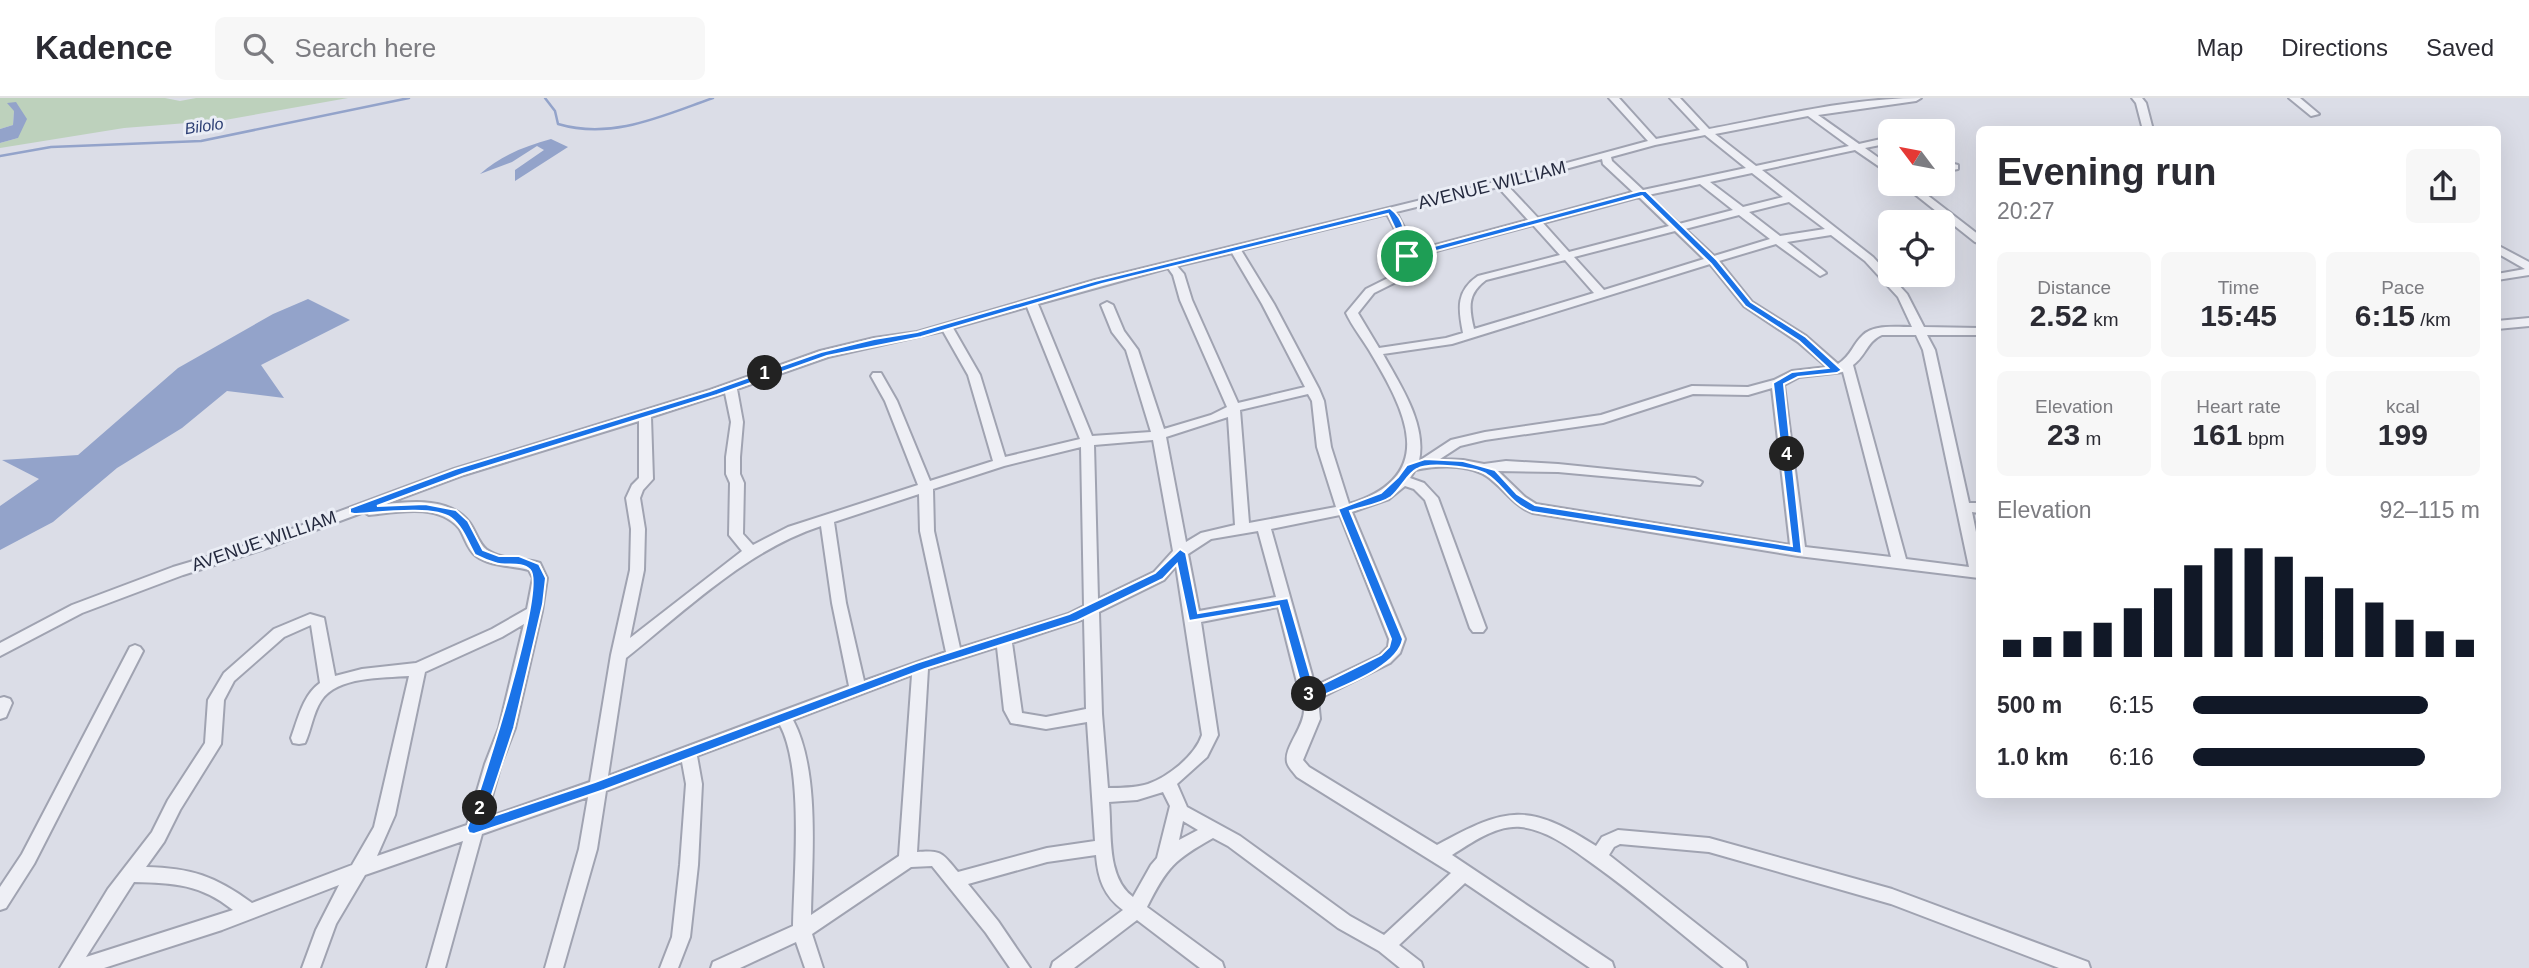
<!DOCTYPE html>
<html lang="en">
<head>
<meta charset="utf-8">
<style>
  body { margin:0; font-family:Helvetica,sans-serif; background:#f7f7f7; color:#2b2b33; height:100vh; display:flex; flex-direction:column; font-size:26px; white-space:nowrap }
  * { box-sizing:border-box; margin:0 }
  p { font-size:23px; color:#7c7c81 }
  .icon { flex:none; width:38px; height:38px; fill:none; stroke:currentColor; stroke-width:2; stroke-linecap:round; stroke-linejoin:round }
  .map { position:relative; flex:1; overflow:hidden }
  .drawer { position:absolute; left:1976px; top:28px; width:525px; height:672px; display:flex; flex-direction:column; background:#fff; border-radius:10px; box-shadow:0 7px 28px #0002 }
  .drawer>* { flex:none }
  .needle { width:46px; rotate:302deg }
  .buttons { position:absolute; left:1878px; top:21px; display:grid; gap:14px }
  .buttons a { display:grid; place-items:center; width:77px; height:77px; border-radius:10px; background:#fff; box-shadow:0 7px 28px #0002; font-size:35px }
  .pin { position:absolute; display:grid; place-items:center; width:60px; height:60px; color:#fff; margin:-30px; border:4px solid #fff; border-radius:50%; box-shadow:0 2px 7px #0007 }
  .km { position:absolute; width:35px; height:35px; margin:-18px; border-radius:50%; background:#222; color:#fff; font-size:19px; line-height:35px; text-align:center }
  .round { display:grid; place-items:center; flex:none; width:74px; height:74px; border-radius:10px; background:#f7f7f7 }
  .overview { display:flex; align-items:center; justify-content:space-between; height:119px; padding:0 21px }
  h1 { font-size:38px; font-weight:600; line-height:52px }
  .stats { display:grid; grid-template-columns:repeat(3,1fr); gap:10px; height:119px; padding:7px 21px }
  .stats div { display:grid; align-content:center; border-radius:10px; background:#f7f7f7; text-align:center }
  .stats b { font-size:30px; font-weight:600 }
  .stats small { font-size:19px; font-weight:400 }
  .stats p { font-size:19px }
  .chart { height:196px; padding:14px 21px }
  .chart p { display:flex; justify-content:space-between }
  .chart svg { width:100%; height:126px; margin-top:7px; stroke:#111827; stroke-width:6 }
  ul { padding:0 21px; list-style:none; font-size:23px }
  li { display:grid; grid-template-columns:112px 84px 1fr; align-items:center; height:52px }
  li i { height:18px; border-radius:9px; background:#111827 }
  header { display:flex; align-items:center; gap:42px; box-sizing:border-box; height:98px; padding:0 35px; background:#fff; border-bottom:2px solid #e1e1e2 }
  header strong { font-size:33px }
  nav { display:flex; gap:38px; margin-inline-start:auto; font-size:24px }
  .search { width:490px; height:63px; background:#f7f7f7; display:flex; align-items:center; gap:18px; box-sizing:border-box; padding:0 24px; border-radius:10px; color:#7c7c81; font-size:26px }
  .map>svg:first-child { display:block }
</style>
</head>
<body>
<header>
<strong>Kadence</strong>
<div class="search"><svg class="icon" aria-label="search" viewBox="0 0 24 24"><circle cx="10" cy="10" r="6"/><path d="M15 15l6 6"/></svg>Search here</div>
<nav><a>Map</a><a>Directions</a><a>Saved</a></nav>
</header>
<div class="map">
<svg width="2529" height="870" viewBox="0 0 2529 870">
  <rect width="100%" height="100%" fill="#dbdde7"/>
  <path fill="#bdd1bc" d="M0,0h165l15,3 16,-3h152l-123,22 -101,8 -124,20v-5l18,-5 -4,-27 -1,14 -13,4z"/>
  <path fill="#93a3ca" d="M16,4l11,17 -9,19 -18,5v-14l13,-4 1,-14 -7,-8z
    M551,41l17,8 -53,34v-11l29,-20 -7,-4 -25,16 -32,12c20,-18 45,-28 71,-35z
    M308,201l42,21 -89,45 23,33 -57,-7 -45,37 -65,40 -64,54 -53,28v-44l39,-27 -37,-19 76,-5 100,-87 95,-54z"/>
  <g fill="none" stroke-linecap="round" stroke-linejoin="round">
    <path stroke="#93a3ca" stroke-width="2.5" d="M545,0l10,13 3,13c54,16 104,-8 155,-26
      M0,58l51,-9 150,-6 208,-43"/>
    <g stroke="#a0a3b1" stroke-width="4">
      <path id="minor" d="M1609,0h10l37,41 44,-9 -30,-32h10l29,31c70,-13 141,-31 212,-31l-5,3 -98,14 41,29 31,-7v6l-25,5 25,18v8l-35,-24 -93,20 111,87 34,37 17,33 55,1v7h-52l8,15 34,153h10v10l-7,-1 7,35v31l-181,-22 -265,-43c-17,-6 -26,-20 -39,-31 -19,-19 -54,-17 -79,-12l-5,8 14,5 14,15 48,130 -3,4h-10l-3,-4 -45,-128 -11,-11 -9,-3 -16,13 -37,13 53,127 -5,14 -10,10 -72,36 2,20 -17,41 6,7 128,78c70,-38 90,-43 159,1l6,-9 16,-7 91,8 183,51 196,73 2,6h-31l-168,-64 -182,-52 -89,-8 -6,3 -5,8 136,107 2,6h-23c-44,-35 -86,-72 -131,-104 -21,-15 -45,-34 -72,-37 -25,-2 -48,15 -69,28l160,107 2,6h-24l-125,-85 -66,62 22,17 2,6h-23l-21,-17 -41,-23 -110,-82 -15,-8c-39,22 -46,29 -66,69l75,55 2,6h-24l-63,-48 -63,48h-23l2,-6 70,-52c-19,-14 -25,-31 -27,-55l-49,7 -79,22 30,37 32,47h-20l-24,-35 -54,-67 -21,1 -99,67 11,34h-18l-9,-26 -56,26h-29l2,-6 80,-36c1,-52 11,-156 -13,-201l-83,31 5,28 -4,81 -8,72 -12,31h-18l12,-31 8,-72 6,-81 -4,-22 -76,29 -9,58 -34,119h-18l34,-119 9,-52 -106,37 -37,134h-18l36,-127 -98,34 -29,49 -16,44h-18l14,-38 23,-45 -117,45 -118,38h-44l48,-79 44,-57 16,-32 37,-57 3,-43 16,-27 50,-44 36,-15 14,4 11,58 27,-7 54,-6 76,-34 35,-20 6,-31 -4,-8c-17,-5 -38,-3 -53,-14 -9,-7 -11,-19 -17,-28 -21,-25 -62,-16 -90,-13l-5,-3 -100,37 -81,26 -101,38 -82,43v-13l72,-38 101,-38 81,-24 200,-74 256,-79 110,-39 54,-13 43,-6 178,-52 420,-103 133,-36zM1808,18l41,30 -93,20 -41,-32zM1705,37l41,33 -103,22 -31,-29 -1,-4 44,-12zM1602,61l1,5 30,28 -95,26 -31,-33zM1752,75l31,24 -40,10 -33,-25zM1700,86l33,26 -54,14 -31,-29zM1498,89l30,33 -122,33 2,-18 -12,-23zM1639,99l30,29 -100,26 -26,-29zM1789,104l36,27 -45,7 -31,-24zM1387,116l11,21 -3,18 7,18 -36,18 -20,24c6,13 15,24 23,37 36,60 72,126 -20,154l-18,-57 -7,-46 -5,-12 -45,-85 -33,-54zM1739,117l31,24 -56,17 -29,-27zM1533,127l27,30 -82,21c-22,15 -20,32 -15,57l-17,5 -67,10 -21,-35 16,-20 38,-19 2,-2 -5,-10 5,-5zM1675,133l29,28 -100,31 -30,-33zM1831,137l34,26 33,36 14,30c-14,0 -38,-3 -49,8 -11,10 -11,20 -25,29l-32,-28 -54,-34 -33,-41 57,-17 44,32 6,-3 -2,-2 -37,-29zM1232,155l30,51 43,83 -67,16 -46,-103 -8,-26 -7,-8zM1565,162l29,33 -120,36c-5,-21 -7,-35 12,-49zM1710,166l34,42 54,36 29,25 -35,4 -18,9 -26,7 -56,-1 -91,29 -116,17 -34,8 -32,21c8,-37 -19,-76 -36,-107l69,-10zM1168,170l5,7 7,25 47,107 -16,8 -47,14 -26,-79 -14,-19 -11,-26 -6,-3 -6,3 11,27 14,18 25,82 -59,4 -54,-132zM1027,209l53,132 -75,18 -25,-82 -27,-47zM943,233l25,44 25,86 -63,20 -33,-80 -16,-28h-8l-2,3 14,25 33,84 -130,42 -35,18 -10,-11 1,-51 -4,-9v-17l3,-35 -6,-33 91,-32zM1882,237h34l7,15 46,217 -63,-8 -53,-194c13,-9 14,-24 29,-30zM1843,274l48,185 -86,-10 -21,-162 15,-8zM1772,290l18,157 -254,-41 -11,-7 -27,-26 60,1 142,13 2,-3 -7,-4 -137,-14 -52,-3 -22,3 -21,-4 -23,-1 20,-13 25,-6 118,-17 90,-29 55,1zM725,295l6,29 -5,35v17l4,9 -1,52 13,16 -112,87 14,-68 1,-41 -5,-31 3,-8 10,-11 -2,-62zM1308,296l4,7 5,46 19,60 -87,16 -9,-113zM1228,319l7,108 -34,8 -15,9 -20,-105zM639,323v57l-7,7 -6,13 5,31 -1,41 -19,85 -21,127 -104,36 15,-54 14,-36 27,-117 5,-33 -7,-15c-16,-5 -39,-3 -53,-13 -9,-7 -11,-19 -18,-28 -19,-24 -55,-21 -83,-18l78,-29zM1153,342l20,111 -19,21 -56,27 -4,-154zM1081,349l3,159 -16,8 -108,34 -26,-117 -1,-42 71,-23zM919,396l1,37 26,121 -82,29 -18,-78 -12,-81zM1340,417l49,124 -1,8 -8,8 -65,31 -44,-157zM821,428l11,77 17,83 -241,90 18,-118c60,-48 121,-108 195,-132zM1258,433l18,66 -77,14 -11,-57 23,-15zM1176,468l26,169c-7,21 -34,42 -54,49 -13,4 -27,4 -40,4l-6,-74 -3,-102 65,-32zM1278,509l26,103c0,18 -20,37 -17,52 1,5 7,11 10,15l154,96 -67,62 -34,-19 -110,-80 -53,-29 -10,-23 30,-27 11,-22 -17,-113zM1084,521l2,90 -40,8 -24,-4 -10,-70zM524,526l-25,104 -14,36 -18,61 -90,31 18,-41 30,-143 77,-35zM311,527l9,58c-17,12 -22,36 -29,55l2,5 6,1 6,-1c6,-13 8,-30 16,-42 16,-25 62,-23 88,-25l-35,151 -22,38 -100,38c-37,-27 -61,-35 -106,-36l18,-25 16,-32 41,-66 3,-44 10,-19 50,-44zM997,549l7,63 7,13 35,6 41,-7 8,119 -48,7 -89,24c-16,-19 -16,-22 -41,-20l11,-183zM912,577l-13,181 -88,59c1,-58 9,-144 -18,-195zM1163,694l7,14 -13,52 -6,7 -18,32c-27,-20 -21,-64 -24,-95l28,-2zM1183,723l15,9 -19,10zM134,784c41,1 66,2 99,28l-147,47z
        M2132,0h10l4,5 7,27h-10l-7,-27z
        M2289,0h11l19,16 -8,2z
        M1954,66l4,1v4l-16,3v-6z
        M1902,86h11l66,51v8l-4,-1z
        M2497,147l32,17v13l-32,5v-6l28,-5 -28,-16z
        M2529,220v8l-32,3v-8z
        M135,547l5,2 3,4 -109,213 -28,44 -6,2v-23l22,-33 108,-207z
        M4,599l6,2 2,4 -6,14 -6,2v-21z"/>
    </g>
    <use href="#minor" fill="#eeeff5" fill-rule="evenodd"/>
  </g>
  <path fill="#1a73e8" stroke="#fff" stroke-width="2" fill-rule="evenodd" d="M1640,93h6l71,69 34,42 55,35 36,33 -5,3 -39,4 -14,7 18,170 -270,-42c-23,-9 -29,-28 -46,-38 -13,-7 -57,-12 -69,-5 -10,5 -16,20 -26,28 -10,7 -29,10 -41,14l53,128c-5,29 -63,48 -88,60h-9l-2,-3 -25,-90 -90,15 -12,-57 -14,15 -86,42 -152,48 -321,121 -130,44 -5,-1 -2,-5c11,-31 80,-240 63,-258 -9,-9 -24,-3 -35,-7 -7,-2 -14,-5 -20,-8 -7,-12 -12,-28 -24,-37 -17,-13 -75,-5 -97,-4l-4,-1v-5l105,-39 255,-78 111,-39 53,-13 43,-7 178,-51 295,-73c16,12 16,28 15,46zM1642,98l69,68 34,42 54,35 29,27 -36,4 -19,11 19,163 -257,-41 -18,-11 -22,-24 -32,-9 -38,-2 -18,6 -9,12 -17,16 -43,16 53,130 -2,8 -8,8 -67,33 -26,-90 -90,15 -12,-60 -6,-4 -25,24 -86,41 -153,49 -321,119 -111,37 30,-91 29,-124 3,-26 -7,-14 -20,-8h-20l-16,-6 -15,-29 -12,-11 -31,-6 -48,2 86,-32 254,-79 110,-39 94,-19 181,-53 286,-70 10,21 -2,18 3,10 4,2 7,-7z"/>
  <g text-anchor="middle" dominant-baseline="central" stroke-width="6" stroke-linejoin="round" paint-order="stroke">
    <g font-size="16" font-style="italic" fill="#2c3e74" stroke="#eaedf5">
      <text transform="translate(204 28) rotate(-8)">Bilolo</text>
    </g>
    <g font-size="18" fill="#24293e" stroke="#eaedf5">
      <text transform="translate(1492 87) rotate(-14)">AVENUE WILLIAM</text>
      <text transform="translate(264 443) rotate(-19)">AVENUE WILLIAM</text>
    </g>
  </g>
</svg>
<div class="buttons">
<a><svg class="needle" viewBox="-14 -14 28 28"><path d="M0-13l5 13h-10z" fill="#e53935"/><path d="M0 13l5-13h-10z" fill="#7c7c81"/></svg></a>
<a><svg class="icon" aria-label="locate" viewBox="0 0 24 24"><circle cx="12" cy="12" r="6"/><path d="M12 2v4M12 18v4M2 12h4M18 12h4"/></svg></a>
</div>
<div class="pin" style="left:1407px;top:158px;background:#1e9e55"><svg class="icon" aria-label="arrive" viewBox="0 0 24 24"><path d="M6 21V4h12l-3 4 3 4H6"/></svg></div>
<b class="km" style="left:765px;top:275px">1</b>
<b class="km" style="left:480px;top:710px">2</b>
<b class="km" style="left:1309px;top:596px">3</b>
<b class="km" style="left:1787px;top:356px">4</b>
<section class="drawer">
<div class="overview"><div><h1>Evening run</h1><p>20:27</p></div><a class="round"><svg class="icon" aria-label="share" viewBox="0 0 24 24"><path d="M12 15V3M7 8l5-5 5 5M5 13v7h14v-7"/></svg></a></div>
<div class="stats">
<div><p>Distance</p><b>2.52<small> km</small></b></div>
<div><p>Time</p><b>15:45</b></div>
<div><p>Pace</p><b>6:15<small> /km</small></b></div>
</div>
<div class="stats">
<div><p>Elevation</p><b>23<small> m</small></b></div>
<div><p>Heart rate</p><b>161<small> bpm</small></b></div>
<div><p>kcal</p><b>199</b></div>
</div>
<div class="chart"><p><span>Elevation</span>92–115 m</p>
<svg viewBox="0 0 160 44" preserveAspectRatio="none"><path d="M5 44V38M15 44V37M25 44V35M35 44V32M45 44V27M55 44V20M65 44V12M75 44V6M85 44V6M95 44V9M105 44V16M115 44V20M125 44V25M135 44V31M145 44V35M155 44V38"/></svg>
</div>
<ul>
<li><b>500 m</b>6:15<i style="width:82%"></i></li>
<li><b>1.0 km</b>6:16<i style="width:81%"></i></li>
</ul>
</section>
</div>
</body>
</html>
